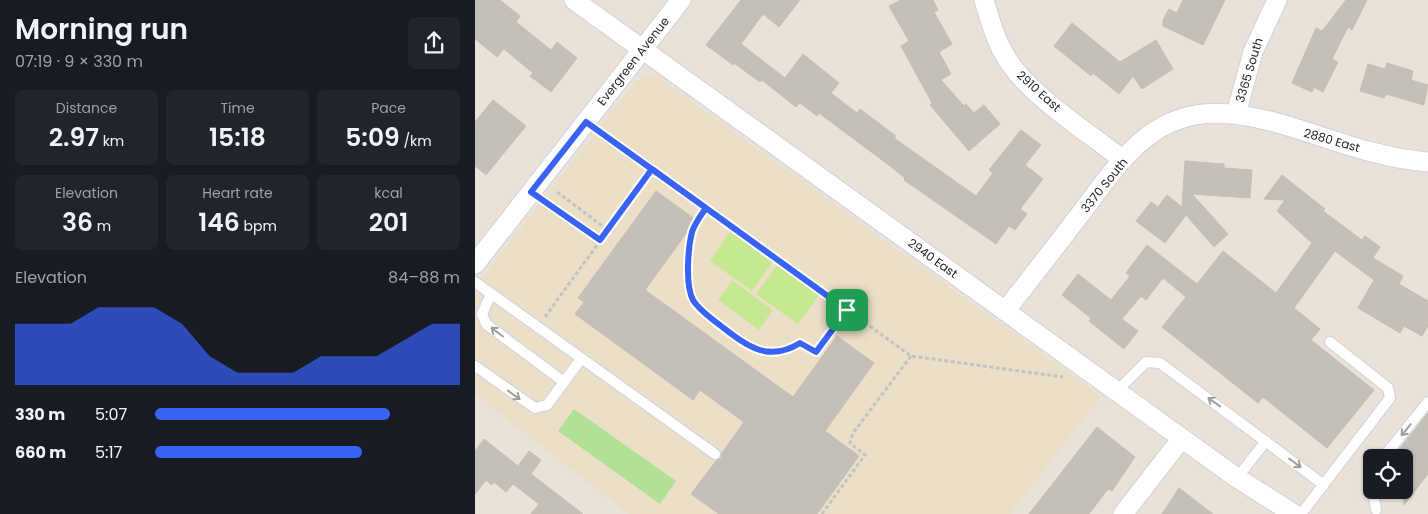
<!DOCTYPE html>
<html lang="en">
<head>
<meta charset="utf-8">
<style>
  body { margin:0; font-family:Poppins,sans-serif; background:#20242c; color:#f1f3f6; height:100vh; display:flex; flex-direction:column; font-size:19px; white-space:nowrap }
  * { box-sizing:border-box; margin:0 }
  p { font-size:16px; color:#9ea1a6 }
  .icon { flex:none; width:28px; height:28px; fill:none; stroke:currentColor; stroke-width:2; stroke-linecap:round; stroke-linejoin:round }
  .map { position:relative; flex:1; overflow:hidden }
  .side { display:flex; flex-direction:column; background:#171b24; width:475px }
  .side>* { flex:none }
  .fabs { position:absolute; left:888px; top:449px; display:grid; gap:10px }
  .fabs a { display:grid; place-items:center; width:50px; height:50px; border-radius:8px; background:#171b24; box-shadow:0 1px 4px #0004; font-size:25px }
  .pin { position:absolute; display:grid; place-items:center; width:42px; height:42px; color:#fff; margin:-21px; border-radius:10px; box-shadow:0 2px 8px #0006 }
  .round { display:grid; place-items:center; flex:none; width:52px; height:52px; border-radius:8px; background:#20242c }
  .overview { display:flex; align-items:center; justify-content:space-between; height:85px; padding:0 15px }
  h1 { font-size:28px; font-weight:600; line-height:38px }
  .figures { display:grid; grid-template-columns:repeat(3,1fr); gap:8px; height:85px; padding:5px 15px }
  .figures div { display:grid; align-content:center; border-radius:8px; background:#20242c; text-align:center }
  .figures b { font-size:25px; font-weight:600 }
  .figures small { font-size:14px; font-weight:400 }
  .figures p { font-size:14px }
  .chart { height:140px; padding:10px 15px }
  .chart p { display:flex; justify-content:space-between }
  .chart svg { width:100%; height:90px; margin-top:5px; fill:#3962f7; opacity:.7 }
  ul { padding:0 15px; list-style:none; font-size:16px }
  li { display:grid; grid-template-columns:80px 60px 1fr; align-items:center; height:38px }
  li i { height:12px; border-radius:6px; background:#3962f7 }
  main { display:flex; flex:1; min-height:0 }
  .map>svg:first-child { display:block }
</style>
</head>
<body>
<main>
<section class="side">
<div class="overview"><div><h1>Morning run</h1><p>07:19 · 9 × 330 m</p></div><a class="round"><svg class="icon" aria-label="share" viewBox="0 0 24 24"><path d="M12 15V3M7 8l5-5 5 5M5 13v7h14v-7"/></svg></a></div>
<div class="figures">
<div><p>Distance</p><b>2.97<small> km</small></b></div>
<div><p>Time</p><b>15:18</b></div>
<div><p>Pace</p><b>5:09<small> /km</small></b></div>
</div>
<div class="figures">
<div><p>Elevation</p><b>36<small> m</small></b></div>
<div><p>Heart rate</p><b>146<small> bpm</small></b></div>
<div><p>kcal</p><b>201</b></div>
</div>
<div class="chart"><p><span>Elevation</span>84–88 m</p>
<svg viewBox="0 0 160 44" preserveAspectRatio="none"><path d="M0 44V14L10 14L20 14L30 6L40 6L50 6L60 14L70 30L80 38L90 38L100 38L110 30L120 30L130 30L140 22L150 14L160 14V44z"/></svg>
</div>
<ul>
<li><b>330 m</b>5:07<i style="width:77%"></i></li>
<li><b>660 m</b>5:17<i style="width:68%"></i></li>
</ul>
</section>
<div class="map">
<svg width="953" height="514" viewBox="0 0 953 514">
  <rect width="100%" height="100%" fill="#eae2d9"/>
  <path fill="#ecdfc8" d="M181,76l445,320 -91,118h-381l-154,-120v-107l163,-208z"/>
  <path fill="#b1e195" d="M99,409l102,72 -16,23 -102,-73z"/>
  <path fill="#c5e891" d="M256,230l43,30 -22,31 -42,-30z
    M303,264l42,30 -22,30 -42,-30z
    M257,280l41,30 -14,20 -41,-30z"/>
  <path fill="#c5bfb9" stroke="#c5beb3" d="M0,0h25l20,16 -4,6 35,28 6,-8 20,16 -26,34 -21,-16 3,-3 -29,-24 -7,8 -22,-18z
    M266,0h59l-21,27 -16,-13 -22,30 44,34 18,-24 36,29 -8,10 26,20 3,-4 36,27 -2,2 82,58 17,-23 -4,-3 32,-40 20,15 -16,20 18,14 -23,30 7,5 -12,16 -6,-4 -13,18 -92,-64 1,-2 -15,-12 -71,-53 -2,3 -17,-13 -4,4 -34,-27 -2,2 -26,-19 -1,2 -27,-20z
    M426,0h32l5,10 -4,2 18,32 -13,8 12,22 -10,6 23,26 2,-2 8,9 10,-8 16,19 -31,27 -39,-46 2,-2 -31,-57 8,-5 -20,-35z
    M708,0h42l-22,45 -40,-19v-6l6,-11 8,4z
    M871,0h21l-15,30 -4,-3 -16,32 6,3 -15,30 -9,-5 -2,5 -20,-9 24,-55 6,3z
    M597,23l48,39 36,-22 17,29 -31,20 -9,-13 -14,18 -26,-21 -2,3 -37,-30z
    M912,63l26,8 -2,9 17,5 -4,20 -38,-11 -2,4 -24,-7 8,-27 17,5z
    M18,100l33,26 -40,49 -11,-9v-44z
    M710,161l39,3v4l28,2 -2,28 -58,-4 36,40 -14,13 -28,-32 -21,28 -29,-22 15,-19 7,5 9,-12 15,12z
    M807,175l43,34 -2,2 39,29 3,-4 15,11 -7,11 30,18 -4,8 29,17v25l-6,10 -18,-10 -4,7 -42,-25 16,-28 -39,-29 -41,57 26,21 -9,11 63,50 -47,58 -64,-51 -5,6 -96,-76 24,-30 -23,-19 -17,22 -5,-4 -19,23 16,12 -14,18 -35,-28 2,-3 -29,-23 16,-21 33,26 19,-24 -4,-3 21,-28 50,39 26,-33 53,42 36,-50 -35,-32 8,-11 -21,-1z
    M181,191l40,29 -51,70 148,107 44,-61 37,27 -49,68 34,25 -42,58h-98l-28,-20 25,-33 5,-3 1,-5 22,-31 -44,-32 -7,10 -118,-86 9,-12 -6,-4z
    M953,413v61l-24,31v-47h-12z
    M622,427l38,30 -23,34 -4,-2 -19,25h-60z
    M9,439l34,27 11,-15 12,9 -10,14 52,40h-52l8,-10 -26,-20 -7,8 -12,-10 -2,3 -6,-5 -11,14v-43z
    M704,488l34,26h-51z"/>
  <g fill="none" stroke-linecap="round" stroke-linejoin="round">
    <g stroke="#ced2e1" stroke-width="12">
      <path id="service" d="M0,282l240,172
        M16,294l-9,20 4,10 78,58
        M0,366l60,42 12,-3 34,-46
        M642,391l29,-29 14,1 164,122
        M908,458l45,-56
        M896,472v5
        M762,478l29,-37
        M898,490l3,20
        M826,514l89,-116 -2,-10 -58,-46"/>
    </g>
    <g stroke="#ced2e1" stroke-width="21">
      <path id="minor" d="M99,0l663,478 57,36
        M509,0c6,20 11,39 22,57 22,38 82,75 117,103
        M761,114l17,-62 24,-52
        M0,264l206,-264
        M530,311c24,-30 47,-60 70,-90 29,-37 58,-87 105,-102 29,-10 61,-5 90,2 52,14 104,37 158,41
        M648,514l59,-76"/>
    </g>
    <path stroke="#c3c3c3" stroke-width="3" stroke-dasharray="4 2.5" stroke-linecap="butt" d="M126,132l310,224 152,21
      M82,192l51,38
      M71,202l54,38
      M231,208c-5,7 -11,15 -14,23 -4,17 -7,54 1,69 6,10 19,19 28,26 26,20 47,37 79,17l16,9 32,-42
      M70,317l107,-148
      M347,514l43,-59 -15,-12 3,-10 58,-77"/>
    <use href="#service" stroke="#fff" stroke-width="10"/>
    <use href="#minor" stroke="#fff" stroke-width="19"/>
  </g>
  <defs><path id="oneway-shaft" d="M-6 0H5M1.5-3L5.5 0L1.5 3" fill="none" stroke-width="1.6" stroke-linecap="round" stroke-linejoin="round" transform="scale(1.25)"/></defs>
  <g stroke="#9e9e9e">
    <use href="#oneway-shaft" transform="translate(22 332) rotate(-143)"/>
    <use href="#oneway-shaft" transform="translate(39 395) rotate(36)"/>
    <use href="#oneway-shaft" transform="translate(739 402) rotate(-144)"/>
    <use href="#oneway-shaft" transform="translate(931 430) rotate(129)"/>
    <use href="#oneway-shaft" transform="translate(820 463) rotate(37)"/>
  </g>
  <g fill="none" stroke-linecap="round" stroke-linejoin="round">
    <g stroke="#fff" stroke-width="10">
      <path id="route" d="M372,310l-195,-141 -52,71 -69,-48 55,-70c40,29 80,57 120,86 -5,7 -11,15 -14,24 -4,16 -7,53 1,68 6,10 19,19 28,26 26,20 47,37 79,17l16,9 31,-42"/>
    </g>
    <use href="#route" stroke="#3962f7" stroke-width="6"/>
  </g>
  <g text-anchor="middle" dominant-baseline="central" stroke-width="4.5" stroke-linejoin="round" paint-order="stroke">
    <g font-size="12" fill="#272727" stroke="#fff">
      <text transform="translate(158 61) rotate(-52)">Evergreen Avenue</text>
      <text transform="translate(774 70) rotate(-73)">3365 South</text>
      <text transform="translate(564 91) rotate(42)">2910 East</text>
      <text transform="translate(857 140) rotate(16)">2880 East</text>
      <text transform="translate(629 185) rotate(-51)">3370 South</text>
      <text transform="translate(458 258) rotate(36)">2940 East</text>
    </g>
  </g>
</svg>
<div class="fabs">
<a><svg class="icon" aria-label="locate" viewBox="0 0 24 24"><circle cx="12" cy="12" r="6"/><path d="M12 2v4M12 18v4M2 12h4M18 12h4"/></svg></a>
</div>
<div class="pin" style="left:372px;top:310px;background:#1e9e55"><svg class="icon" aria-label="arrive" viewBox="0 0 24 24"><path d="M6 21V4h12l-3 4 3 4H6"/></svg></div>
</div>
</main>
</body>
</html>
